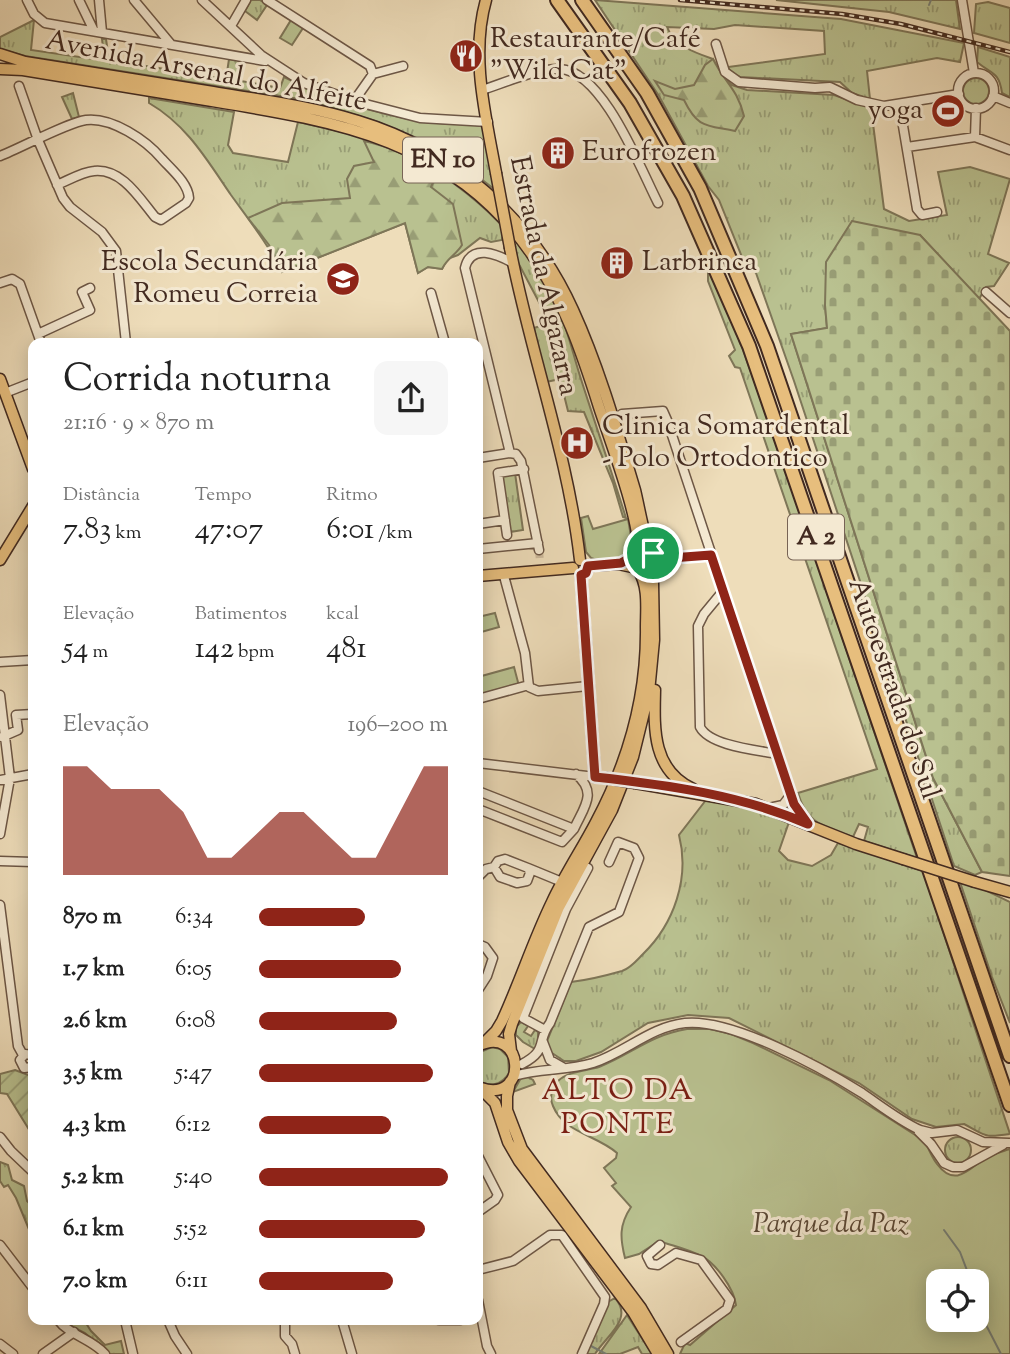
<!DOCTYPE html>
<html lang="pt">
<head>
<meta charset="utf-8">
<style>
  body { margin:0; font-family:"Sorts Mill Goudy",serif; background:#f6f6f6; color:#222; height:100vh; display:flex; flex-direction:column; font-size:26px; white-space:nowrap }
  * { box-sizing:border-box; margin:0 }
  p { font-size:23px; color:#767676 }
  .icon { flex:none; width:38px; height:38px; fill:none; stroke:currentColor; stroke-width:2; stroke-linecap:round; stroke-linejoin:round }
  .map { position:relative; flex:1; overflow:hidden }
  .side { position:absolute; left:28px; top:338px; width:455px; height:987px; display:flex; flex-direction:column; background:#fff; border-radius:14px; box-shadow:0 4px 18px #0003 }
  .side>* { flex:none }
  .controls { position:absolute; left:926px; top:1269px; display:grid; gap:14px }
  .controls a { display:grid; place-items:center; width:63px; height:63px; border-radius:14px; background:#fff; box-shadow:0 4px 18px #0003; font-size:35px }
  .pin { position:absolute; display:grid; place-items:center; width:60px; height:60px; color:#fff; margin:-30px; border:4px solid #fff; border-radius:50%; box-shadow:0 2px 7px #0007 }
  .round { display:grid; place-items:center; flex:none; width:74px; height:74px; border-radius:14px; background:#f6f6f6 }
  .summary { display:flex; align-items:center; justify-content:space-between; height:119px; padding:0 35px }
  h1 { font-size:38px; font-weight:600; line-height:52px }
  .metrics { display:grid; grid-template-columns:repeat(3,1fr); gap:10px; height:119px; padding:7px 35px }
  .metrics div { display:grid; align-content:center }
  .metrics b { font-size:30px; font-weight:600 }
  .metrics small { font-size:19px; font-weight:400 }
  .metrics p { font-size:19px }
  .chart { height:196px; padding:14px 35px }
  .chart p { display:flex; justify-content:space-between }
  .chart svg { width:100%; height:126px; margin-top:7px; fill:#8f2418; opacity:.7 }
  ul { padding:0 35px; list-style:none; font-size:23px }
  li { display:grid; grid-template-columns:112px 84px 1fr; align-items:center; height:52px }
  li i { height:18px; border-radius:9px; background:#8f2418 }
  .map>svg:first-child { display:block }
</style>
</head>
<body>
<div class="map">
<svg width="1010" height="1354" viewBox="0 0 1010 1354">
  <defs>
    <pattern id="grass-tufts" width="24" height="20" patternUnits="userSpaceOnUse" patternTransform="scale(1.75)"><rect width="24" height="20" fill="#b9c190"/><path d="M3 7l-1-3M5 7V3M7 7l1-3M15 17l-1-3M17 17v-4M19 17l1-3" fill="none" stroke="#989d75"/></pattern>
    <pattern id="forest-firs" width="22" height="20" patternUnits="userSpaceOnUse" patternTransform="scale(1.75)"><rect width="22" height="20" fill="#b9c190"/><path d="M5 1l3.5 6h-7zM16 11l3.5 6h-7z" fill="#989d75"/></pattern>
    <pattern id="cemetery-stones" width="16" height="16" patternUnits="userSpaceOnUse" patternTransform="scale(1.75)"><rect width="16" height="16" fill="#b9c190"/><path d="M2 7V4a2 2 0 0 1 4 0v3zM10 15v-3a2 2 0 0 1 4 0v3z" fill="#989d75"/></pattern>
    <pattern id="garden-furrows" width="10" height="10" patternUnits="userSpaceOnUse" patternTransform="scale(1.75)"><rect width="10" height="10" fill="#b9c190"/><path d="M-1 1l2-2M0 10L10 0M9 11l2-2" fill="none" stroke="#989d75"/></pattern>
  </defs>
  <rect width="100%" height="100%" fill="#eeddba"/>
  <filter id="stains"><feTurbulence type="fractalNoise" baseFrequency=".00286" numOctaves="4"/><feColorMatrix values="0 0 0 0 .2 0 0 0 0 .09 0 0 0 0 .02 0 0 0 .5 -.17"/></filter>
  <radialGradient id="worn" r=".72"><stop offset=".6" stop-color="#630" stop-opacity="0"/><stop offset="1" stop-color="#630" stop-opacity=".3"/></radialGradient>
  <path fill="url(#grass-tufts)" stroke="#7e7658" stroke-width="2" d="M251,0h9l7,5 -10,15 -12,-9z
    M595,0l246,19 123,24 -4,19 -23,-4 -70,13 3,28 -18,-6 -12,-11 -100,-5 -8,-3 -4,-7 97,-13 -1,-23 -89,-6 -21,4 -47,-2c7,19 29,26 46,32l8,16 11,10 15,5 87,5 37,13 13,101 25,12 38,-6 -9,-43 32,-5 40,12 -22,75 21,9 -15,23 -8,1 -7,12 -59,-64 -95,70 2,23 -36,6 142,444 49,94 -7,3 -21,-9 -160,-485 -38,-108 -12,-11 -25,-62 -11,-14 -49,-90z
    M776,0h180l4,29 -71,-17z
    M988,2l22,6v35l-36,-10 2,-29z
    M34,20l-3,30 69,10 4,-5 -2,-16h4l3,21 117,19 3,-20 15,2 -3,20 39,7 4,-11c43,22 94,37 142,45 18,3 37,0 55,4l3,2 10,61 -23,-18 -47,-30 -49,-20 -69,-21 -281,-44 -25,-7v-12z
    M291,20l12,8 -11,17 -12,-7z
    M978,47l32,10v40l-8,-4c-3,-22 -11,-19 -25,-31z
    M963 91a13 13 0 1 1 26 0a13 13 0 1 1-26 0Z
    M73,93l6,24 -7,2 -10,-22z
    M149,98l85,14 -6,33 5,8 55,9 10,-40c31,7 63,13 92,25 71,31 138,91 169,163 9,21 14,44 21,66 15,47 31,94 46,142l-3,-1 -10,-34 -29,-71 -16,-1 -8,-32 -14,3 -12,-54 16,-5 -47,-89 -1,6 -11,2 -11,-4 -22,17 -11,4 -5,10 -14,-2 -10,6 -13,-50 -123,49c-14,-28 -33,-52 -51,-77 -24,-35 -44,-70 -82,-92z
    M708,262l34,85 31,87 144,424 -53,-17 4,-14 -9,-3 -6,13c-28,-11 -46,-12 -55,-44l79,-24 -137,-401 -5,-1 -6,-11 6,-6 -27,-69z
    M515,473l8,57 -13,2 -8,-57z
    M706,800l46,7 37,15 -10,29 9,9 24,6 19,-11 7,-12 85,28 87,263c-27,4 -23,2 -46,-10l-28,3 -24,-8 -53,-36 -130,-65 -41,-3 -40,8 -47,29 -25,9h-12l-15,-10 -2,-10 24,-59c17,-2 37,-7 51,-11 9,-3 15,-11 21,-17 31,-30 47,-76 36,-119z
    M960,882l19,5 31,15v121l-18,-46z
    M521,1022l7,4 -4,6 7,4 4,-6 3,2v13l-3,4 -12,-7 -7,-7v-8z
    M492,1047l8,2 8,8 1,16c-7,12 -20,15 -31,7v-27z
    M526,1076l7,4 2,4 -22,8 8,-14z
    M945 1150a13 13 0 1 1 26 0a13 13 0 1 1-26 0Z
    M0,1162l8,3 4,15 12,6 3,15 6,6v32l-17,-41 -8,-13 -4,2 -4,-6z
    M615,1298c19,21 -9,38 -20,56h-10l23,-52z
    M627,1315l25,39h-10l-4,-7 -18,7h-21z
    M63,1320h21l7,11 14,14 16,-4 3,13h-15l-24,-21 -18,-9z"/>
  <path fill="url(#forest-firs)" stroke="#7e7658" stroke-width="2" d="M713,59c12,24 24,29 31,57l-9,15c-28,-6 -37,-2 -51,-31l-20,-5 -9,-14 20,8 19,-4 11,-20z
    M364,141c28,6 49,17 73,33l-6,13 22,17 9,41c-6,10 -15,13 -20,24l-14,-2 -10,6 -13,-50 -123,49 -13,-27 -21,-27 34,-15 68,-5 -3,-19 7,-13 20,-4z"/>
  <path fill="url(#cemetery-stones)" stroke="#7e7658" stroke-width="2" d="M852,221l68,14 90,96v545l-28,-4 -49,-94 -142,-444 36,-6 -2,-23 1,-43z"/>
  <path fill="#b9c190" stroke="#7e7658" stroke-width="2" fill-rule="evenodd" d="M588,516l5,13 35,-10 4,23 -4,11 -8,5 -23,2 -6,-2 -5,-6 -5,-34z
    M495,613l4,14 -21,6v-16z
    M514,667l5,19 -37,10 -4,-19z
    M687,1029h23l21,5 22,9 76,37 94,60c6,8 8,16 14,24 18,24 32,5 47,-5 8,-5 17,-7 26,-10v205h-330l5,-11 5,2 46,-40c-2,-16 -20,-42 -35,-49 -13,-7 -28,-10 -42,-15l-20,13 -14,4c-5,-20 -6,-33 6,-51l-19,-21 4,-3 -12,-15 12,-10 1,-5c-20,-18 -53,-20 -64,-47 -4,-9 -1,-19 5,-25 10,-10 28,-10 41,-14 33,-13 51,-32 88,-38zM938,1281h38v39h-38z"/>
  <path fill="url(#garden-furrows)" stroke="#7e7658" stroke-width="2" d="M15,1070l13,5 5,-2v63l-26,-42 -7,-1v-19z"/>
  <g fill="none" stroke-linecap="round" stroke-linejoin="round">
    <path stroke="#778179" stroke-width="2" d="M929,5l2,-5
      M944,1230l16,22 11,29
      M976,1293l8,28 17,33
      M591,1346l15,8"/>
    <path stroke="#ccb99b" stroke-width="8" stroke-dasharray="8 4" stroke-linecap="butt" d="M539,550l1,12"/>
    <g stroke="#6d5746" stroke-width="11">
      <path id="minor" d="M27,0l7,14 11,9 220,38
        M79,0l15,31
        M99,0l3,32
        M134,0l36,43
        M202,0l59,55 43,28 50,18 66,17 68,4
        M267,0l103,66 3,8
        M962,0l12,73
        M231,26l15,-26
        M716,44l9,28 14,10 76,6 15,-1 27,13 27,6 75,-12
        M958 91a18 18 0 1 1 36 0a18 18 0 1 1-36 0Z
        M19,86l19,54 25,58 7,9 32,25 14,19 10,92
        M482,90c22,-7 56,-22 78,-21 43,2 80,99 98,134
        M993,96l17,7
        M354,101l19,-27 30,-8
        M902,120l15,89 5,6 15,-3
        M975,137l1,-29
        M907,147l68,-10 35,13
        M0,156c21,-8 66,-33 86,-36 26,-3 60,20 76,39 10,11 26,24 27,39l-3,5 -25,17 -6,-3c-15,-18 -33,-49 -61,-46 -12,1 -25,9 -37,14
        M0,283l12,-4 8,5 21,59
        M986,292l24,21
        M431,293l14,50
        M38,334l52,-24 -8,-18 8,-4
        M5,393l28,-11
        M622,414l41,-3 4,9 127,384 -2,9 -4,3
        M510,453l-45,-185c6,-25 32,-14 48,-5
        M510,453l6,1 5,7 18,89
        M478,458l32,-5
        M478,524l27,-4
        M507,535l-9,-62 26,-4
        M478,549l60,-6
        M657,566l14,-7 40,-4
        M504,576l21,77 4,34 9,4 50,-5
        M723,591l-19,23 -6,12 2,101c10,19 57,23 77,27
        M0,662l33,-2
        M0,695l10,83 -10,56
        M478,699l51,-14
        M2,737l16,-7 -2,-15 17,-1
        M478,763l117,14
        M0,780l33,-6
        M478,791l96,38c10,-22 24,-36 2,-55
        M769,808l14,-3 6,-8
        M478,809l84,33 12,-13
        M0,861l33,1
        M528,868l34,14
        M478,877l8,-8 8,-2 4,-6 7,-2 23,9 2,5 -3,8 -10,2 -17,-6 -6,-10
        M0,905l18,141 5,9
        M478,944l7,3 8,11 -6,18 -9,14
        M545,1030l-22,-12 43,-109 22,-41
        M543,1042l7,18 14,8
        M33,1055l-8,-1 -5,6 4,8 9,-1
        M522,1064c27,-14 14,-23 28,-41l39,-96 30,-15 20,-54 -5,-10 -16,-6 -9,20
        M514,1076c26,-8 53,-5 79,-13 33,-11 57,-36 92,-40 47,-5 137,45 177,70 19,13 38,28 58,37l12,3 25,-3 26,12 26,1
        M919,1132l12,12 13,19 9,4h10l40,-22
        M0,1137l11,14 22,21
        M478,1156l20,39 -3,5 -17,12
        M0,1245l33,43
        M660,1245l-13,11 4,8 7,1 18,-12 25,7 29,40 -3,9 -46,33
        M478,1270l35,-9 37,-26h12l43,62 -1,7 -22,50
        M478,1300l9,46 4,8
        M58,1320c11,15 34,19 47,34
        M125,1320l8,34
        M168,1320l7,16 12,18
        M285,1320v16l7,8 3,10
        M342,1320l10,34
        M439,1320h21
        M0,1344l13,10
        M43,1354l31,-22"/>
    </g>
    <g stroke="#422a20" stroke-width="13">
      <path id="major" d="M486,0c-16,56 0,117 10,173
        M0,54l25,8c63,10 125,20 188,30 48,8 98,14 145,29 96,29 174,98 215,189 26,57 44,120 62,180 4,17 7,35 12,52 2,7 7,11 10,18l-4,22 1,58 -5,52 -16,65 -21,53 -53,97 -47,117 -3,10 2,17
        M0,69l23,1c61,10 122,20 183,30 128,21 244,38 325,153 33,47 51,100 68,154 9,28 46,125 38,148
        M510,248c20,104 58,206 70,312
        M0,379l33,90
        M0,560l33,-54
        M588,566l30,-2 19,4
        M581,575l14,202 11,1
        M478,576l95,-8
        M655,690c-1,39 -3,80 38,99
        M635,783l121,21 100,40 47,15
        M975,882l35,10
        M485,1042l11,-11 6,-10c18,-39 31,-80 50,-119 13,-28 30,-53 44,-80 32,-60 51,-126 50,-195 0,-18 3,-41 -8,-57
        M478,1046c46,-23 52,58 3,42
        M510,1082l-3,14v14l15,39 119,159 27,46
        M480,1088l15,15 13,39 11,19 114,151 25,42"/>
    </g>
    <g stroke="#422a20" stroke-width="16">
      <path id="highway" d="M557,0l73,103 53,93 66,150 261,759
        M582,0l65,93 53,95 67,158 243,710"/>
    </g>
    <use href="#minor" stroke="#f4e9d2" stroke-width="8"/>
    <use href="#major" stroke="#e7be7d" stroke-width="10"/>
    <use href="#highway" stroke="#e7be7d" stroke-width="12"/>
    <g stroke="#422a20" stroke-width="4.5">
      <path id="rail" d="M680,0l162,14 59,10 109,28"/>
    </g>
    <use href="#rail" stroke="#f4e9d2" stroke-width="2" stroke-dasharray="5" stroke-linecap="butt"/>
    <g stroke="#422a20" stroke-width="13" stroke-linecap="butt">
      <path id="major-bridge" d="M496,173l14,75
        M606,778l29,5
        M903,859l72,23"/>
    </g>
    <use href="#major-bridge" stroke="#e7be7d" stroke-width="10"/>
  </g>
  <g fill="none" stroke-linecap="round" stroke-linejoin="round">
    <g stroke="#fff" stroke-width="14">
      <path id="route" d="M643,551l28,7 40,-3 83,249 14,20c-67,-29 -140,-39 -213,-47l-14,-202 5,-2 2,-7 33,-3z"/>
    </g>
    <use href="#route" stroke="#8f2418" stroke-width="9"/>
  </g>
  <defs>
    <g id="restaurant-disc" transform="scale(1.75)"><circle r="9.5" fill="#8f2418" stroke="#f4e9d2"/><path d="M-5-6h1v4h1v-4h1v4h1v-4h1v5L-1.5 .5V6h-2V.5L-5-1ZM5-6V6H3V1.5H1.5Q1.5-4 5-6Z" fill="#fff"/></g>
    <g id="stadium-disc" transform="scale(1.75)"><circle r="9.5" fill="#8f2418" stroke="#f4e9d2"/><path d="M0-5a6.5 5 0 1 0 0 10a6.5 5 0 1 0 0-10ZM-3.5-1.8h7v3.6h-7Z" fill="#fff"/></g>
    <g id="building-disc" transform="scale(1.75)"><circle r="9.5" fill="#8f2418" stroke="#f4e9d2"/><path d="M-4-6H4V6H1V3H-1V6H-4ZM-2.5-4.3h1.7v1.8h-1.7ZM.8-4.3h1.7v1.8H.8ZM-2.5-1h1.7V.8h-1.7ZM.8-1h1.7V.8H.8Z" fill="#fff"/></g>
    <g id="school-disc" transform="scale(1.75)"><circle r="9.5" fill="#8f2418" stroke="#f4e9d2"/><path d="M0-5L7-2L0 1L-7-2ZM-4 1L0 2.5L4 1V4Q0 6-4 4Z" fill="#fff"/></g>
    <g id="hospital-disc" transform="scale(1.75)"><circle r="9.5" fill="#8f2418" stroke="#f4e9d2"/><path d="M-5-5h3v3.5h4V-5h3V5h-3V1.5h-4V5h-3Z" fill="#fff"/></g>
  </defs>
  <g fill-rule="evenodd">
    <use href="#restaurant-disc" x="466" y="56"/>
    <use href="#stadium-disc" x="948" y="111"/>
    <use href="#building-disc" x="558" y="153"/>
    <use href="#building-disc" x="617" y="263"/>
    <use href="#school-disc" x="343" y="279"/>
    <use href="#hospital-disc" x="577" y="443"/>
  </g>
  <g text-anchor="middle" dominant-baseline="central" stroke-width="6" stroke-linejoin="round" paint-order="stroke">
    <g fill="#f4e9d2" stroke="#776355" stroke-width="2">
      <rect x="403" y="137.5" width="80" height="45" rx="5"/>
      <rect x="788" y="514.5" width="56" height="45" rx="5"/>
    </g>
    <g font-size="26" font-weight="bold" fill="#422a20">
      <text x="443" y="160">EN 10</text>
      <text x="816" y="537">A 2</text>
    </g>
    <g font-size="28" fill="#422a20" stroke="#f4e9d2" text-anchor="start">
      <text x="490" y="40">Restaurante/Café<tspan x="490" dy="32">"Wild Cat"</tspan></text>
      <text x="923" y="111" text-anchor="end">yoga</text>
      <text x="582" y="153">Eurofrozen</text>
      <text x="318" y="263" text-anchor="end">Escola Secundária<tspan x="318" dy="32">Romeu Correia</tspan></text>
      <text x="642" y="263">Larbrinca</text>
      <text x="602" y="427">Clinica Somardental<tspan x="602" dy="32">- Polo Ortodontico</tspan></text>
    </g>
    <g font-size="28" fill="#422a20" stroke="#f4e9d2">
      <text transform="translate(206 72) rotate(11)">Avenida Arsenal do Alfeite</text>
      <text transform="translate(543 276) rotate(78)">Estrada da Algazarra</text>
      <text transform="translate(893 689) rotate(71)">Autoestrada do Sul</text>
    </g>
    <g font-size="28" font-style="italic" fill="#5a4836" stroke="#f4e9d2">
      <text x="831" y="1225">Parque da Paz</text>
    </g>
    <g font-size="30" letter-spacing="2" fill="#7a1f14" stroke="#f4e9d2">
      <text x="618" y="1091">ALTO DA<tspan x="618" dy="34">PONTE</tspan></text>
    </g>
  </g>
  <rect width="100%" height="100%" filter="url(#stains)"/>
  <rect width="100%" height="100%" fill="url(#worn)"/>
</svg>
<div class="controls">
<a><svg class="icon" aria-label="locate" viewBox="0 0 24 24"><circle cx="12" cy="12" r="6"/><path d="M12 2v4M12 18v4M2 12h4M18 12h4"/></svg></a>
</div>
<div class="pin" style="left:653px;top:553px;background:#1e9e55"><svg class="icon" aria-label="arrive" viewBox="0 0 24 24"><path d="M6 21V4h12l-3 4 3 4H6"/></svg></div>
<section class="side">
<div class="summary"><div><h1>Corrida noturna</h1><p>21:16 · 9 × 870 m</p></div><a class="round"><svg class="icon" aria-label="share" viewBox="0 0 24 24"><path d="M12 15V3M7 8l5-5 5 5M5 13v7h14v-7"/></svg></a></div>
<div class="metrics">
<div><p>Distância</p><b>7.83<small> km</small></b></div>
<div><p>Tempo</p><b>47:07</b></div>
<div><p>Ritmo</p><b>6:01<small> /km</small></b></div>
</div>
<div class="metrics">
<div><p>Elevação</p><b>54<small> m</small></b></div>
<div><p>Batimentos</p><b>142<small> bpm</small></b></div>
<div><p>kcal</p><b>481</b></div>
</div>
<div class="chart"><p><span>Elevação</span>196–200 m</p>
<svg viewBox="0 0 160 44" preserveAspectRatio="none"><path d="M0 44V6L10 6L20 14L30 14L40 14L50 22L60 38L70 38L80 30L90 22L100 22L110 30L120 38L130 38L140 22L150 6L160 6V44z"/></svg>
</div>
<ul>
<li><b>870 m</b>6:34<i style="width:56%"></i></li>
<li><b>1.7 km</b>6:05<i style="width:75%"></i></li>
<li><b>2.6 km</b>6:08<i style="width:73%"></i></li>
<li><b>3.5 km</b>5:47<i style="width:92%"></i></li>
<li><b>4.3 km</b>6:12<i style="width:70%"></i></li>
<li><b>5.2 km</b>5:40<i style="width:100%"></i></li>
<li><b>6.1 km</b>5:52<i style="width:88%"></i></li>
<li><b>7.0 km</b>6:11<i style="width:71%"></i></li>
</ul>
</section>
</div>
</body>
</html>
